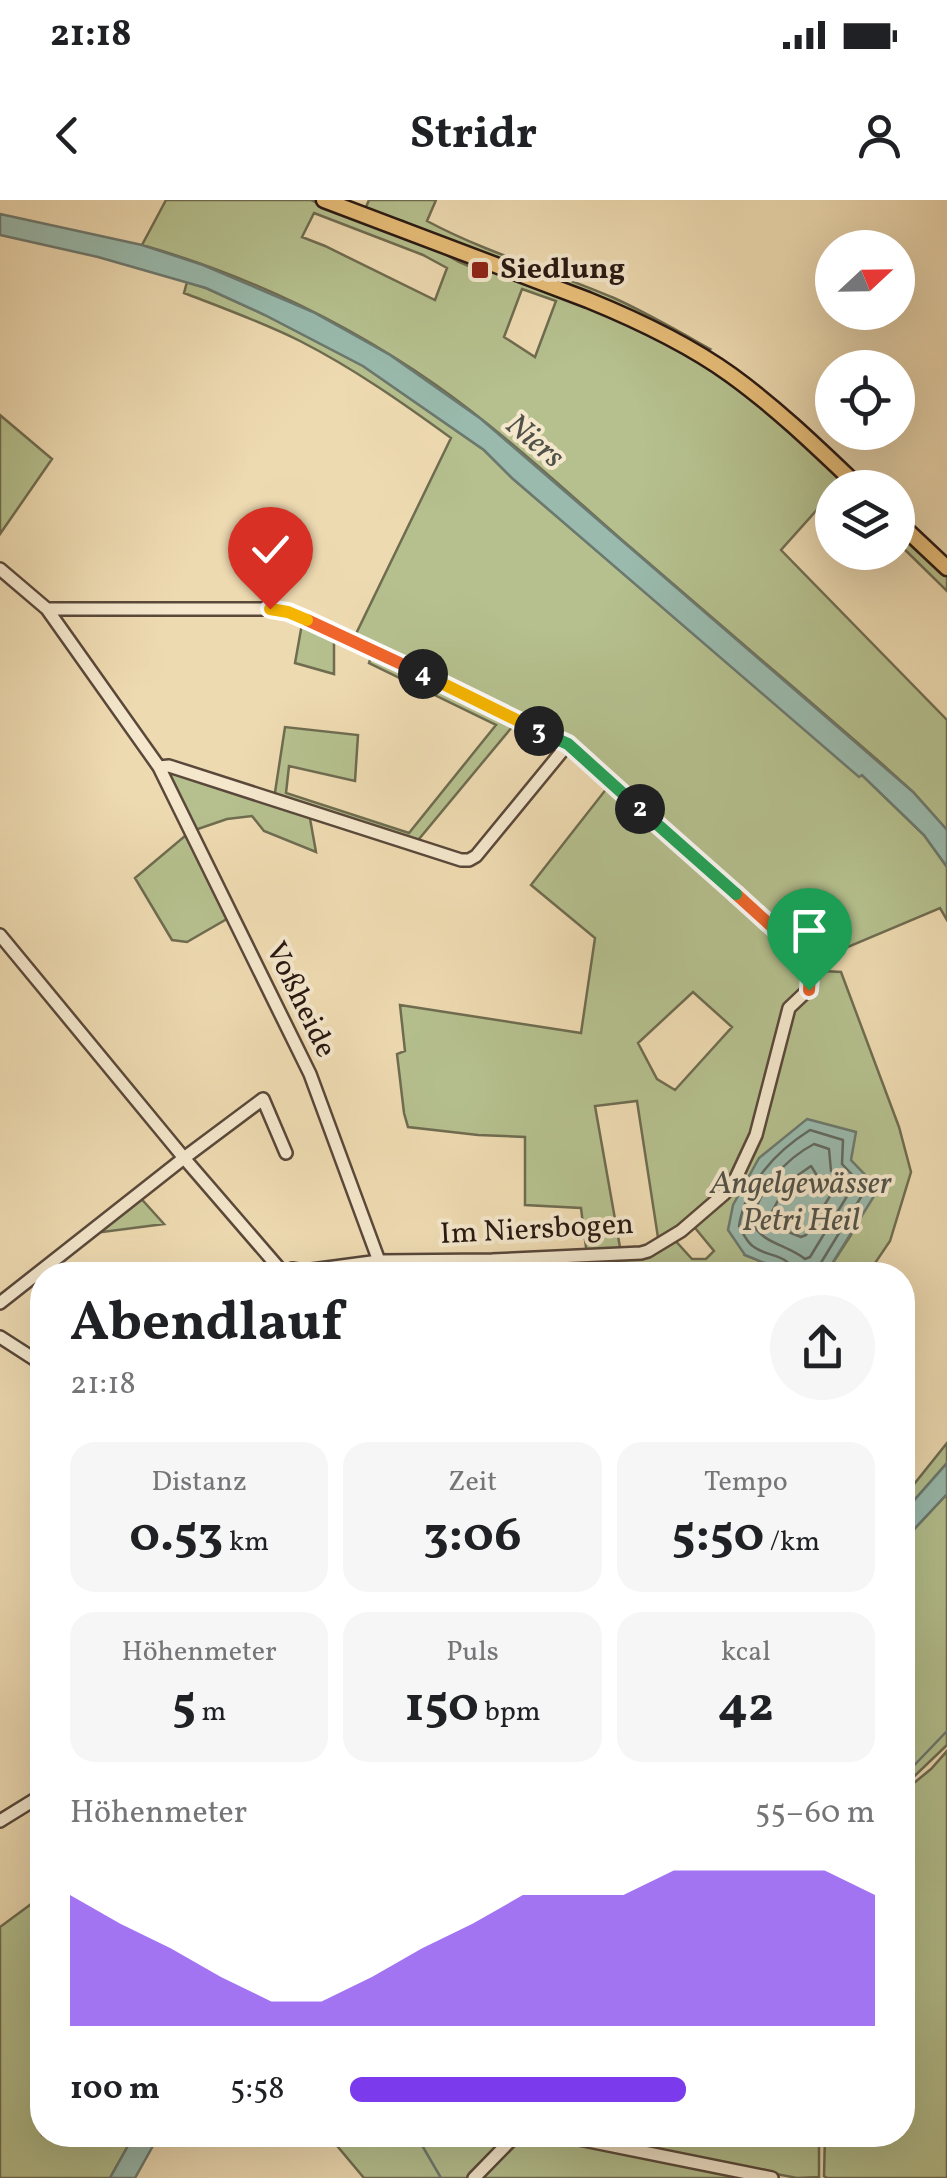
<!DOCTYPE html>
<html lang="de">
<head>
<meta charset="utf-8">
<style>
  body { margin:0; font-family:Vollkorn,serif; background:#f6f6f6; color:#202124; height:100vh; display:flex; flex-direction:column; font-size:38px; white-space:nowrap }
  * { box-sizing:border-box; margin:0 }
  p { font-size:32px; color:#757577 }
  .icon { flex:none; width:55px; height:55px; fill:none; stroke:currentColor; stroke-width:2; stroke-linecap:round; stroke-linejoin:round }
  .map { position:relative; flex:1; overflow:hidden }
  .side { position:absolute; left:30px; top:1062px; width:885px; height:885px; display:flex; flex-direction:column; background:#fff; border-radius:40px; box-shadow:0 10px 40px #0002 }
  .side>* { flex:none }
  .needle { width:65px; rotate:68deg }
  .tools { position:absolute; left:815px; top:30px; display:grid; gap:20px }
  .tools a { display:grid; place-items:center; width:100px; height:100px; border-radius:50%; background:#fff; box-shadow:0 10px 40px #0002; font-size:50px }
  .pin { position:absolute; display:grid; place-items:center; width:85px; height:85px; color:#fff; margin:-102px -42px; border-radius:50% 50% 50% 0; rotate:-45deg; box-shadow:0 0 10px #0007 }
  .pin .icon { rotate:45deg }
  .km { position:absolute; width:50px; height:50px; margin:-25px; border-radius:50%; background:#222; color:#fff; font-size:28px; line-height:50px; text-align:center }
  .round { display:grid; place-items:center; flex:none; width:105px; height:105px; border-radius:52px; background:#f6f6f6 }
  .head { display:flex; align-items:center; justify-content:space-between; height:170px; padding:0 40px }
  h1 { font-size:55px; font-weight:700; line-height:75px }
  .stats { display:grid; grid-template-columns:repeat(3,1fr); gap:15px; height:170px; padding:10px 40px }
  .stats div { display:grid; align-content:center; border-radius:25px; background:#f6f6f6; text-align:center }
  .stats b { font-size:50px; font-weight:700 }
  .stats small { font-size:28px; font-weight:400 }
  .stats p { font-size:28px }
  .chart { height:280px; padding:20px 40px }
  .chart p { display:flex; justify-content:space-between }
  .chart svg { width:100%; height:180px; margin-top:10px; fill:#7c3aed; opacity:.7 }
  ul { padding:0 40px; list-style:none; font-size:32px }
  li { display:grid; grid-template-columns:160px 120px 1fr; align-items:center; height:75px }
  li i { height:25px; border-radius:12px; background:#7c3aed }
  .status { display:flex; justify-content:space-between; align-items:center; height:70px; padding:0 50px; background:#fff; direction:ltr }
  .status svg { height:28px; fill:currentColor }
  header { display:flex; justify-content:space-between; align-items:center; height:130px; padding:0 40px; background:#fff; font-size:45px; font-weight:700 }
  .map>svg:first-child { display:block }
</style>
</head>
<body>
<div class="status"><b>21:18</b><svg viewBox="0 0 49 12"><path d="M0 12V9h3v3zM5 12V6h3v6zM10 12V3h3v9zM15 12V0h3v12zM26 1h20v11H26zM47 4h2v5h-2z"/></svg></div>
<header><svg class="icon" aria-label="back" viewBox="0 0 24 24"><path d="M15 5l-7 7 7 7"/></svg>Stridr<svg class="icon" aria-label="person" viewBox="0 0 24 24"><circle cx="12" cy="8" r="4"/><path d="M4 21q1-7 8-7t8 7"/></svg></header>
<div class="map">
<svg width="947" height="1978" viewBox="0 0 947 1978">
  <rect width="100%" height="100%" fill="#eedab1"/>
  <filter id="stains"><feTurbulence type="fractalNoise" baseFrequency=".002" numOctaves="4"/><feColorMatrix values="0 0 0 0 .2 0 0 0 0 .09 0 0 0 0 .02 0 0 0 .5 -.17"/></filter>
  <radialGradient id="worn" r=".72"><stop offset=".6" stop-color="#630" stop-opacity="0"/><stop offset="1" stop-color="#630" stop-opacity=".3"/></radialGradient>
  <path fill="#b5c08e" stroke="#6f6c50" stroke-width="2.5" fill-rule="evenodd" d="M166,0h145l127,50 21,12 21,9 21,2 85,32 92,43 37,24 42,29 96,86 -21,1v5l-51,57 166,170v110l-34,-38 -31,-28c-84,-73 -169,-146 -253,-218 -63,-55 -125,-113 -193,-161 -89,-62 -189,-110 -294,-140zM314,13l109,42 24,13 -12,32 -110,-54 -23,-9zM522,89l34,12 -21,56 -31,-20z
    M369,0h67l-9,21c60,32 124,50 187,77 33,15 64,33 96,51l-6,3 -260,-111 -41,-20 -34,-9 -3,-5z
    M187,82l19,6 59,27 98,51 121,84 28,28 347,298 3,-1 62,60 23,32v53l-7,-12 -128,54 11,9 18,1 58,155 12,45 -21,69 -23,34h-42l26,-40 18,-56 -18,-18 -106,94 49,20h-490l75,-14 208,-6 -6,-47 -56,-3v-68l-47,-2 -70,-8 -4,-14 -7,-59 8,-3 -5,-46 181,28 14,-95 -64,-53 80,-102 -43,-39 -51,-23 -103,124 -105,-32 7,39 -52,-21 -12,-15 -25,3 -35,12 40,85 -45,26 -15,-2 -37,-62 56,-47 -32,-64 115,32 11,-72 73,8 -3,46 -66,-15 -3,27 123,40 87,-108 -127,-62 4,-13 -20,-10 98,-202c-48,-35 -98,-70 -151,-97 -38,-19 -77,-33 -116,-48zM693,792l39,35 -57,63 -18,-11 -19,-36zM637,901l22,143 -38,9 -26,-147zM691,1023l23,28 -8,8h-14l-20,-22z
    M0,215l52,44 -52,75z
    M898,329l49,47v15l-49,-48z
    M303,418l31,13v43l-39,-11z
    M137,994l27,30 -77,10z
    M947,1243v20l-44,50v-15z
    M947,1294v251l-44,42v-246z
    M947,1551v427h-120l-3,-2 1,-41h77l1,-343 28,-23z
    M42,1696v239h92l-24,43h-110v-251z
    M328,1935h182l-42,43h-104z
    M523,1935h14l214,43h-272z
    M577,1935h242v42l-22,1z"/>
  <path fill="#99baad" stroke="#6c796f" stroke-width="2.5" d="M0,14l142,31 61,20 110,47 77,43 91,64 432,373 34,38v37l-23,-32 -62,-60 -3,2 -347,-299 -28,-28 -121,-84 -98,-51 -59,-27 -108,-31 -98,-22z
    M807,919l49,13 -5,28 18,19 7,14 -51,82h-31l-49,-20 -17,-25 5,-25 26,-47z
    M947,1263v31l-44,47v-28z
    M134,1935h25l-24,43h-25z"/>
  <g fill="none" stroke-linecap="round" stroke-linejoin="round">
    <path stroke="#616960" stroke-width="2.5" d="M814,944l15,5 2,22 18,22 -39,64 -5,2c-17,-14 -42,-15 -53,-36 6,-33 33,-64 62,-79z
      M811,966l19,30 -24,39 -5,2 -30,-12 -3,-6 20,-37z
      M794,1075c-4,-22 -25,-17 -40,-28 -7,-4 -11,-14 -15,-21 7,-42 36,-74 71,-96l33,10 -1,24 19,20 3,8 -45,74 -2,9"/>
    <path stroke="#6c796f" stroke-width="2.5" d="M902,1578l45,-47
      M416,1935l25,43"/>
    <g stroke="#5a483a" stroke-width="16">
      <path id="minor" d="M0,369l47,40 112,158 151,307 69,187
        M47,409h232l55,22 234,113 243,218 -2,27 -20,19 -33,127 -21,45 -11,14 -43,37 -33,20 -7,2 -149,7 -113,1 -75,10 -12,-2 -7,6
        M159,567l10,-1 292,94h8l7,-4 92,-112
        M0,735l184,223 101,117
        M0,1103l184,-145 79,-59 23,54
        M0,1137l42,27
        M0,1621l42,-26
        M559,1935l213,43
        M474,1978l42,-43"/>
    </g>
    <g stroke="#291812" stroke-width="19">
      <path id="major" d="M324,0l264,100c49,20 100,44 143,75 47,34 88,74 129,113
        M898,322l49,46"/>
    </g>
    <use href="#minor" stroke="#f4e7cc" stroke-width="11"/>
    <use href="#major" stroke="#e7bd78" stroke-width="14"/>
  </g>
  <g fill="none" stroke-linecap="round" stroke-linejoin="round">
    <g stroke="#fff" stroke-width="20">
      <path id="split-1" d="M736,694l75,68 -2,28"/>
    </g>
    <g stroke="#fff" stroke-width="20">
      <path id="split-2" d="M640,609l96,85"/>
    </g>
    <g stroke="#fff" stroke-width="20">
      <path id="split-3" d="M539,531l29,13 72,65"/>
    </g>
    <g stroke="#fff" stroke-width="20">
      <path id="split-4" d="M423,474l116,57"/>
    </g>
    <g stroke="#fff" stroke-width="20">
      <path id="split-5" d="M307,420l116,54"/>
    </g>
    <g stroke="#fff" stroke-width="20">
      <path id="split-6" d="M270,409l18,3 19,8"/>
    </g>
    <use href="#split-1" stroke="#f0652b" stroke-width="12"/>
    <use href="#split-2" stroke="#22a559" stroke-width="12"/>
    <use href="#split-3" stroke="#22a559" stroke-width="12"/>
    <use href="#split-4" stroke="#f5b400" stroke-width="12"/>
    <use href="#split-5" stroke="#f0652b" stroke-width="12"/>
    <use href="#split-6" stroke="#f5b400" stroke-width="12"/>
  </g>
  <rect fill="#8f2418" stroke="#f4e7cc" stroke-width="4" x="470" y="60" width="20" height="20" rx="5"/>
  <g text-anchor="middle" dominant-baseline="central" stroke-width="8" stroke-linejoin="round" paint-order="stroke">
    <g font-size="30" font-weight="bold" fill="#291812" stroke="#f4e7cc" text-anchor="start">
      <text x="500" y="70">Siedlung</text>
    </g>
    <g font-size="30" fill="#291812" stroke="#f4e7cc">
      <text transform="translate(300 800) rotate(64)">Voßheide</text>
      <text transform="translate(537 1030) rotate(-3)">Im Niersbogen</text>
    </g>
    <g font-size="32" font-style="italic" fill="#505148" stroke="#f4e7cc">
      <text transform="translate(534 242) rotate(40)">Niers</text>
      <text x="801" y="985">Angelgewässer<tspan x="801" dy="37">Petri Heil</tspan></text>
    </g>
  </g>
  <rect width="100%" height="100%" filter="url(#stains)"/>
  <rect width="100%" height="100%" fill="url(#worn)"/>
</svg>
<div class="tools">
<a><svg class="needle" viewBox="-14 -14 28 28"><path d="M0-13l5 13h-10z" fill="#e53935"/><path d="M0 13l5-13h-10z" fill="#757577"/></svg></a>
<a><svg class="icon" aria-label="locate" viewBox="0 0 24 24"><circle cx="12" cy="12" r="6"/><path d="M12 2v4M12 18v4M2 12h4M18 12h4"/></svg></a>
<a><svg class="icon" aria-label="layers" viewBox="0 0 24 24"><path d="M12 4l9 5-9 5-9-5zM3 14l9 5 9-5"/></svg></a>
</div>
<div class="pin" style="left:809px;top:790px;background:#1e9e55"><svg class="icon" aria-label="arrive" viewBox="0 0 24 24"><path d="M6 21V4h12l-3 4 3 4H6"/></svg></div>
<div class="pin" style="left:270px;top:409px;background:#d93025"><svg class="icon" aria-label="check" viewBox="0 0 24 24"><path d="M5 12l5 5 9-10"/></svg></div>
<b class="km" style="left:640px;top:609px">2</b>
<b class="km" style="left:539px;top:531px">3</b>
<b class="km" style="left:423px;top:474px">4</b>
<section class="side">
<div class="head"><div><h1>Abendlauf</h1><p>21:18</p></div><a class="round"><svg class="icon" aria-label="share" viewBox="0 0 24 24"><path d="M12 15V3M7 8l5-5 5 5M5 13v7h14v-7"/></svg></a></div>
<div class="stats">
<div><p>Distanz</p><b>0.53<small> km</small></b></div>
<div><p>Zeit</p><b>3:06</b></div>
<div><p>Tempo</p><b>5:50<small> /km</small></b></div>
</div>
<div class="stats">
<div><p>Höhenmeter</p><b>5<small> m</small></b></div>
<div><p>Puls</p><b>150<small> bpm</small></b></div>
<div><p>kcal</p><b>42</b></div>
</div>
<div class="chart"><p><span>Höhenmeter</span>55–60 m</p>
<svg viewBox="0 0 160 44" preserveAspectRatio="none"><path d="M0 44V12L10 19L20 25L30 32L40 38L50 38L60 32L70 25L80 19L90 12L100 12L110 12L120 6L130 6L140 6L150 6L160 12V44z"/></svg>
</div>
<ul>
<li><b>100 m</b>5:58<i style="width:64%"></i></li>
</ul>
</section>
</div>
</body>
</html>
